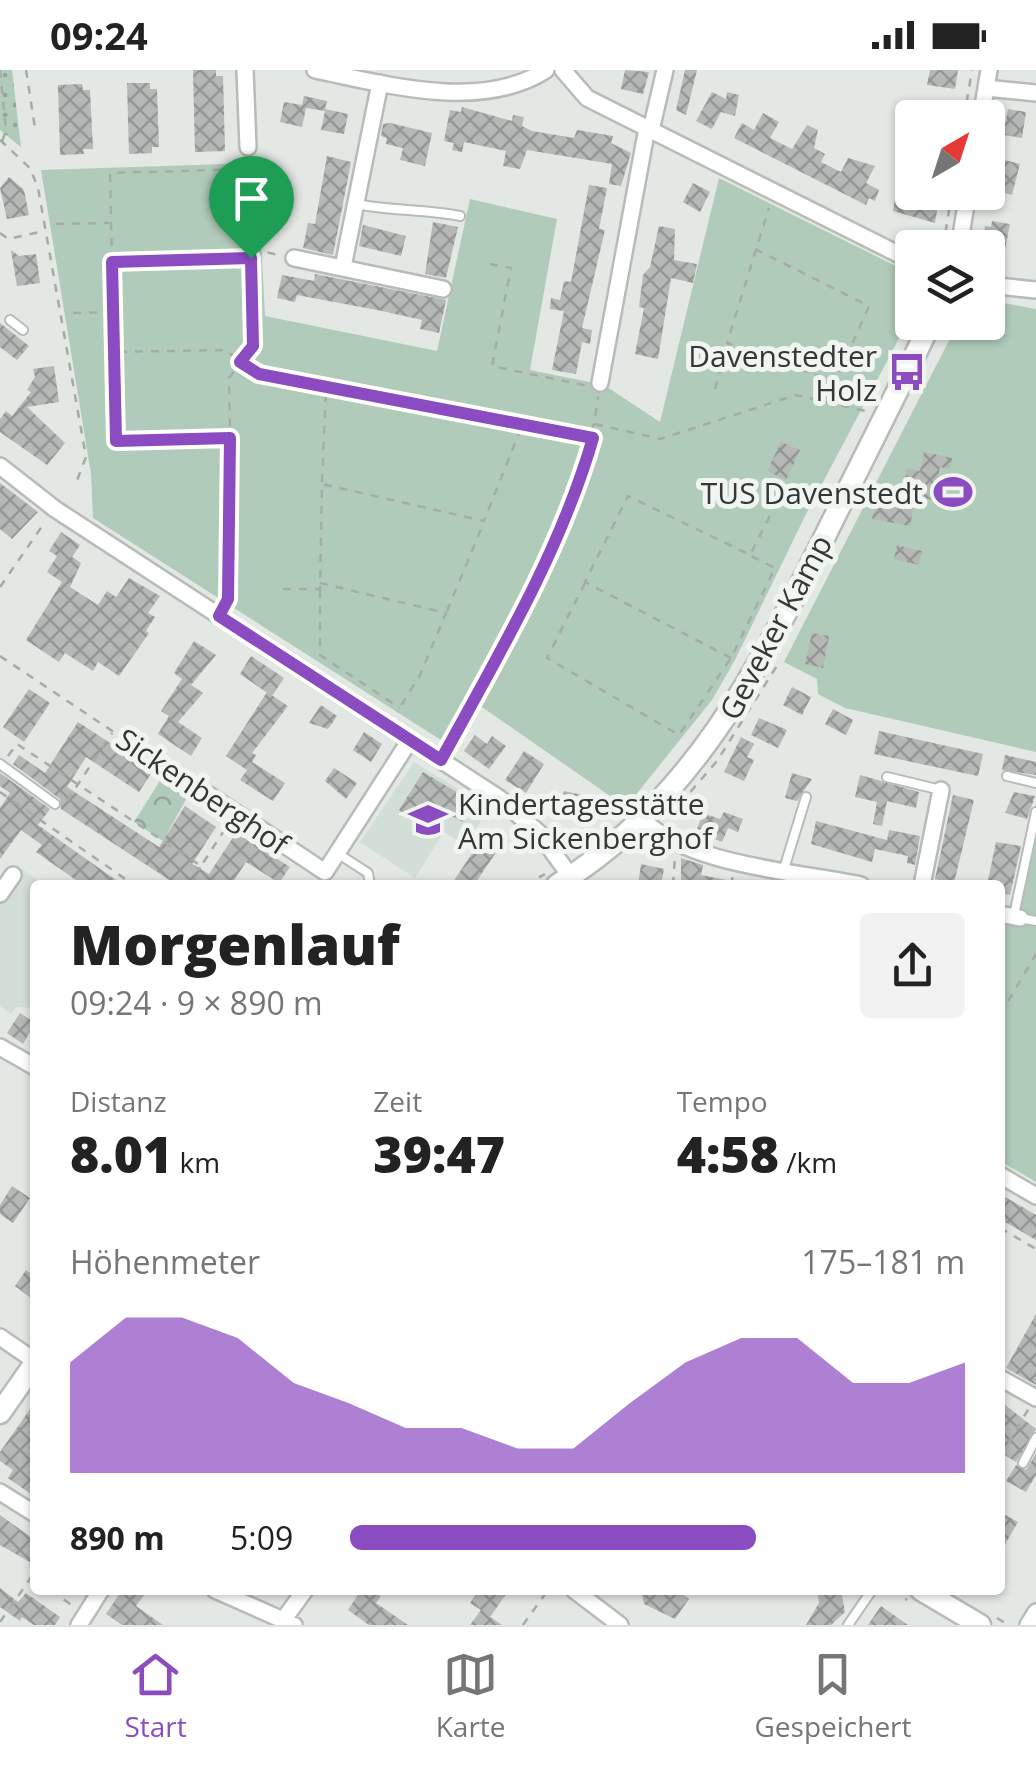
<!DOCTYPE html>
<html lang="de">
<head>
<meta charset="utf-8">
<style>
  body { margin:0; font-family:"Open Sans",sans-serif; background:#f2f2f2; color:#222; height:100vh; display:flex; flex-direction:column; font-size:38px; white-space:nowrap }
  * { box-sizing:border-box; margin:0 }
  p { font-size:32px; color:#767676 }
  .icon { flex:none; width:55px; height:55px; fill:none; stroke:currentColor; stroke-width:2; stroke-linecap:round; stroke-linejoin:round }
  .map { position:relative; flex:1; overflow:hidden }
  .sheet { position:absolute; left:30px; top:810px; width:975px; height:715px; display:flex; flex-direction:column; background:#fff; border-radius:10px; box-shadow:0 2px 8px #0004 }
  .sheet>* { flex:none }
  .needle { width:65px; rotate:39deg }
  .tools { position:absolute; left:895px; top:30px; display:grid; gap:20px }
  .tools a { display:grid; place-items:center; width:110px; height:110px; border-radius:10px; background:#fff; box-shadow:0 2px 8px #0004; font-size:50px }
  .pin { position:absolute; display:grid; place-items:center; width:85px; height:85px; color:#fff; margin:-102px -42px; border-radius:50% 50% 50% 0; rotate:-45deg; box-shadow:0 0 10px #0007 }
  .pin .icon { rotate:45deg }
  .round { display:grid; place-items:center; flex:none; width:105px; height:105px; border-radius:10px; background:#f2f2f2 }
  .head { display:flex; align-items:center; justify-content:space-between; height:170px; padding:0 40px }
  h1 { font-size:55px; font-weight:800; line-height:75px }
  .stats { display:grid; grid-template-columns:repeat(3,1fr); gap:15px; height:170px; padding:10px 40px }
  .stats div { display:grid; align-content:center }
  .stats b { font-size:50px; font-weight:800 }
  .stats small { font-size:28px; font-weight:400 }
  .stats p { font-size:28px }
  .chart { height:280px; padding:20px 40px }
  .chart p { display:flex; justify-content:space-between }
  .chart svg { width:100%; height:180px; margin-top:10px; fill:#8b4bc1; opacity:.7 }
  ul { padding:0 40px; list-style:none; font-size:32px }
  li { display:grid; grid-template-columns:160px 120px 1fr; align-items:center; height:75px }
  li i { height:25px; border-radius:12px; background:#8b4bc1 }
  .status { display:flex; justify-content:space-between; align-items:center; height:70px; padding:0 50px; background:#fff; direction:ltr }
  .status svg { height:28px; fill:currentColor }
  .dock { display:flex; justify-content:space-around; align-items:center; height:140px; border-top:2px solid #e0e0e0; background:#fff; font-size:28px; color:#767676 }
  .dock a { display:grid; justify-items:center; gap:5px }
  .dock .current { color:#8b4bc1 }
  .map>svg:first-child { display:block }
</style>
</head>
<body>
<div class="status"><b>09:24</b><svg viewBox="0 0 49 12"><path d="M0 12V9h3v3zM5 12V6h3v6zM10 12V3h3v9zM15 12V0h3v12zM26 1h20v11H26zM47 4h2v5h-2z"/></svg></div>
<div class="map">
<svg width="1036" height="1555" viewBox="0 0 1036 1555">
  <defs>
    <pattern id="grass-dots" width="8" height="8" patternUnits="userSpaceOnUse" patternTransform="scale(2.5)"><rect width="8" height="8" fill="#b0cbb9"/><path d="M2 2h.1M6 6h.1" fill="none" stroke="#90a697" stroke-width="1.8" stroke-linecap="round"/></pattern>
    <pattern id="park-crowns" width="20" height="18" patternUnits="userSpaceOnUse" patternTransform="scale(2.5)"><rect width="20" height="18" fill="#b0cbb9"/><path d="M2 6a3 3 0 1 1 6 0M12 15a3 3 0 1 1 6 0" fill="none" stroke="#90a697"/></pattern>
    <pattern id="building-cross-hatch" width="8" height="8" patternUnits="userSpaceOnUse" patternTransform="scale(2.5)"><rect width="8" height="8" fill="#b5b9b6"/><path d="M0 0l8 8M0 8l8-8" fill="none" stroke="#949795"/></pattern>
  </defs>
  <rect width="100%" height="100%" fill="#e3e8e4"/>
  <path fill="#d2ded6" d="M414,692l75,46 -24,37 -21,-13 -29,46 -55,-36z
    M22,799l23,16h-10v123l-19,-1 -5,7 -11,-8v-106z"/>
  <path fill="url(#grass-dots)" d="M0,0h12l9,77 -21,-17z"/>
  <path fill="url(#park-crowns)" d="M168,698l26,17 -31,56 -29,-19z"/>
  <path fill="#b0cbb9" d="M257,93l8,153 172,35 33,-152 87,20 -27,151 74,15 56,37 59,-244 193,96v40l-107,202 -70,144 -23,40 -86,107 -147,-102 -24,44 -362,-231 -2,-44 -50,-304z
    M988,230l48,9v443l-191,-44 -27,-14 -1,-15 -33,-17 174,-339 30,-1z
    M1036,760v352l-36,-21v-242l15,3z"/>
  <path fill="url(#building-cross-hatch)" d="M193,0h23v6h7l2,75 -30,1z
    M625,0l24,2 -6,22 -22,-5z
    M685,0h12l-11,45 -10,-5z
    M930,0h28l-3,19 -28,-4z
    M127,13h23v6h7l2,58h-7v6l-23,1z
    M82,14l1,6h7l3,59h-10l1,5 -24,1 -2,-70z
    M712,22l14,7 1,-7 12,3 -4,21 -14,-4 -9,17 -16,-8z
    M304,26l23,5 -2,8 23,5 -4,20 -23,-4 4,-19 -19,-3 -4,19 -22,-5 4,-20 18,3z
    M462,37l50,14 1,-6 11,2 -2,9 10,5 42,7 3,-8 36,6 -2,7 20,10 -10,33 -12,-2 3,-20 -85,-14 -7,19 -17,-3 3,-15 -42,-9 -2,10 -10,-2 2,-7 -10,-2 6,-31 11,2z
    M1008,39l18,3 -4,26 -19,-3z
    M763,43l16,9 -9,16 22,11 15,-24 11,5 -4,18 11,6 -4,8 20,10 7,-14 27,8 -9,17 13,7 -4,11 -6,-3 -3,7 -132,-67 8,-15 12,7z
    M390,53l42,10 -7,33 -25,-6 3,-12 -17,-4 1,-6 -6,-2 2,-12z
    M327,86l24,6 -18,93 -30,-7 5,-25 7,1z
    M997,88l23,6 -8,31 -22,-6z
    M9,107l15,13 5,25 -22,4 -7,-31z
    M693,113l17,9 -10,20 -17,-10z
    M589,115l18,3 -8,41 6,1 -23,98 10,2 -2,14 -8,-2 -6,32 -24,-4 12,-59 -14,-2 1,-11 9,2 4,-19 7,1z
    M896,122l24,4v-4h20l-5,31 -42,-12z
    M992,151l18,3 -6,30 -22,-6 3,-22 6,1z
    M433,152l25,5 -12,51 -21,-4z
    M363,155l43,11 -5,20 -42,-10z
    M659,156l16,3 -1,31 23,4 -4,19 -22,-5 -13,81 -23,-5 9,-46 -5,-1 4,-32 7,-8z
    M11,180l8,6 17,-2 4,29 -23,3z
    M315,204l131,26 -7,33 -19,-4 2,-9 -40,-9 -85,-16 -2,7 -18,-4 5,-23 32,6z
    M0,253l29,23 -12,14 -17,-13z
    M54,296l5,36 -32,5 38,36 -18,22 -47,-33v-13l6,-8 6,5 19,-24 -4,-2 8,-13 -2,-8z
    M781,372l19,8 -14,30 -19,-9z
    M924,382l28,6 -2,11 -10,-2 -7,33 -17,-4 -6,30 -38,-7 6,-28 24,5 5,-28 13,3z
    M0,413l38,29 -26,27 -12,-10z
    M61,462l19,13 -8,12 9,6 -11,24 28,18 9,-14 9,6 13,-19 31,18 -12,17 7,4 -9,14 3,2 -30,43 -21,-14 -5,9 -28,-18 -6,9 -33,-22 36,-58 -15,-10 10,-16 -8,-5z
    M897,475l25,6 -3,14 -25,-6z
    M812,563l17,3 -6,32 -18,-4z
    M194,571l22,14 -25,30 12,8 -25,29 24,16 -11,18 -33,-22 11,-18 -8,-5 21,-32 -8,-6z
    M251,586l33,22 -12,18 -32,-22z
    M792,617l19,10 -9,18 -19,-10z
    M29,619l21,14 -26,39 -21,-15z
    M267,622l21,14 -36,47 4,2 -4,7 33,21 -12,18 -33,-21 7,-10 -21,-14z
    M321,635l16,11 -9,13 -19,-6z
    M833,639l20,11 -7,15 -21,-11z
    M759,648l28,12 -9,18 -27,-13z
    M78,652l75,49 -14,21 -53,-35 -19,30 92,60 26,-41 31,21 -24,37 17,10 27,-41 54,34 -11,16 -33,-21 -15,23h-54l-116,-76 -1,-10 -47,-35 6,-9 26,18z
    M879,661l104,23 -5,22 -104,-22z
    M364,662l18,12 -11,18 -18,-12z
    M475,665l12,9 5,-8 14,10 -17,23 -25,-18z
    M741,667l13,7 -7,13 7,3 -10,21 -20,-9z
    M524,681l20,13 -18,29 -21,-13z
    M1005,685l31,7v13l-34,-5z
    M334,698l23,15 -11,16 -21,-18z
    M423,702l52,31 -13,19 -22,-13 -13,19 -28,-18z
    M0,703l50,36 -12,16 85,60h-40l-47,-33 6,-7 -21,-15 -21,29v-51l10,-15 -10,-7z
    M792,703l20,6 -15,22 -12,-3z
    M860,705l59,17 -3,16 -29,-7 -5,25 -9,-2 4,-22 -22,-5z
    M564,721l23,5 -5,23 -23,-5z
    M1014,722l21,4 -8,23 -22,-6z
    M953,725l21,5 -20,83 -19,-4z
    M724,742l19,7 -5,13 -10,-4 -6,14 -26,-10 7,-19 17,6z
    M816,751l71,19 2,-10 31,6 -5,29 -8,-2 1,-7 -33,-7 -3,13 -61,-18z
    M485,764l16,11 -27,40h-23z
    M996,772l25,4 -11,49 -10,-2v-8h-13z
    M681,788l22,7 -2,10 25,5 -1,5h-44z
    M641,794l23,5 -3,16h-23z
    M20,943l15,10 -12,21 -16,-11z
    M12,1116l18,12 -17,25 -13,-9v-9z
    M1000,1124l36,21v25l-36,-21z
    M26,1200l9,7v24l-20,-15z
    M1036,1244v71l-30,-17z
    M1000,1331l36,28 -20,33 -16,-10z
    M35,1332v17l-5,8 5,3v67l-27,-19 5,-8 -13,-9v-9z
    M1036,1384v21l-10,17 -20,-11 10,-16 10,5z
    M1000,1442l18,10 -18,31z
    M0,1445l35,25v25l-35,-20z
    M0,1518l18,14 8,-9 34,24 -5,8h-21l-12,-8 -2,4 -20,-14z
    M122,1520h26l-12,16 27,19h-41l-16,-11z
    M361,1520l20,6 -5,7 32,22h-39l-21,-15z
    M479,1520h30l-19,27 12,8h-32l11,-15 -11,-7z
    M641,1520h35l13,9 -14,20 -31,-15z
    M817,1520h24l4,22 -14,13h-25l13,-22z
    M881,1536l27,19h-40z"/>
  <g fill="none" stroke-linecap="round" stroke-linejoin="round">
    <g stroke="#b7bcb9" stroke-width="12">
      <path id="service" d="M356,134c35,7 68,5 104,12
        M10,250l13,10
        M0,694l55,40
        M1007,706l29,7
        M887,707l54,13
        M337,783l31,20 2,12
        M784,799l22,-72
        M1014,845l22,-103
        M1020,848l16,3
        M1023,1393l13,-25
        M848,1555l24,-35"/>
    </g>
    <g stroke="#b7bcb9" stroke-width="20">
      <path id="minor" d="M245,0l3,77
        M315,0c70,14 166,42 231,0
        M563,0l24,28 325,163
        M986,18l50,5
        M981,48l8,-48
        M651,60l14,-60
        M959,178l9,-56
        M294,188l149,31
        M343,197l37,-184
        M988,215l48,5
        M600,313l47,-255
        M0,396l55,43 444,289 40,35 32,44
        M209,725l116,77 85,-132
        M642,749c45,46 156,53 219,66
        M922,815l19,-95
        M0,824l13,-19
        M1000,844l20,4
        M0,977l35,20
        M1000,1105l36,21
        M0,1267l35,24
        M1000,1308l36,20
        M0,1422l35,22
        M215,1520l79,35
        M574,1520l46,35
        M284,1549l21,-29
        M79,1555l22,-35
        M1028,1555l8,-13"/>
    </g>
    <g stroke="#b7bcb9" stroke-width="25">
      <path id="tertiary" d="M557,815c134,-82 202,-216 269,-351 35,-71 71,-141 105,-212
        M0,1343l35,-50
        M921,1520l59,35"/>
    </g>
    <path stroke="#a7aba7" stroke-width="2.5" stroke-dasharray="8 8" stroke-linecap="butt" d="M0,0l6,60 -4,12
      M26,0l9,58
      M964,48l8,-48
      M0,70l30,28 8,20 48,269 -10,26
      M988,88l5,-33
      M56,154l53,-1
      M0,163l8,6 36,-8
      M943,178l9,-56
      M252,179l27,6
      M755,179l114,57 -34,76 -108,-39 42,-135
      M112,192l-2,-89 139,-4
      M490,194l21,4 -19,98 96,20
      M73,243l39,-1v-50l138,-4
      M113,243l1,37
      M946,261l4,-9
      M715,319l12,-44
      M827,329l7,-16
      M595,354l65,15 136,-44 74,17
      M230,368l-114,3 -2,-89 111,-2 34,24 334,64
      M322,412l4,-92
      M870,415l33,7
      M320,513l126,30 -26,62 -23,37
      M585,513l-38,75 132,77 52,-77 44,-90 -24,-12
      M0,517l45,-65
      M283,519h37l2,-105 162,37 37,-93
      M320,520v65l80,53
      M226,532l6,-76 -3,-148 24,-32 -4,-178 4,-6
      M447,541l37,-89
      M0,586l199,133
      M731,588l-146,-76 43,-86 122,59 28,-55 19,9
      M446,680c60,-112 136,-225 152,-353
      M8,686l9,-12 184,122 28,-43
      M0,722l134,93
      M67,731l45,-68
      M680,734l37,-43 61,-97
      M192,815l8,-18
      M525,815l20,-11
      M673,815l2,-29
      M731,815l2,-10
      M1000,945l36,-61
      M1000,1158l36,21
      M1000,1388l29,-50
      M51,1520l23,17
      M892,1520l15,10
      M997,1548l11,7
      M0,1552l32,-46 3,3
      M523,1555l22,-31 15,-1"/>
    <use href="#service" stroke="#fff" stroke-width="8"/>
    <use href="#minor" stroke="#fff" stroke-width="15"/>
    <use href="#tertiary" stroke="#fff" stroke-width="20"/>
  </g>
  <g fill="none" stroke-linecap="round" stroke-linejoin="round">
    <g stroke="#fff" stroke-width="20">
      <path id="route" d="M251,188l2,88 -13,16 19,12 334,64c-33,114 -95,218 -152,322l-222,-144 9,-17 2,-161 -114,3 -4,-179z"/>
    </g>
    <use href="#route" stroke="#8b4bc1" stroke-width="12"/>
  </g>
  <defs>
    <g id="bus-bare" transform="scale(3)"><path d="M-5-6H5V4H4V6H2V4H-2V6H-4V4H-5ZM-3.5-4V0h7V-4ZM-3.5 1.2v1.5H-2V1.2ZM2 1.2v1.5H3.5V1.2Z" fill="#8b4bc1" stroke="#f0f5f1" stroke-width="2.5" paint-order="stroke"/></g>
    <g id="stadium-bare" transform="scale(3)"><path d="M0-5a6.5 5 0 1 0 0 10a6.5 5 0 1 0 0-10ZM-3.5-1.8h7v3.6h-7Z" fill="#8b4bc1" stroke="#f0f5f1" stroke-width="2.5" paint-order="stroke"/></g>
    <g id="school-bare" transform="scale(3)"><path d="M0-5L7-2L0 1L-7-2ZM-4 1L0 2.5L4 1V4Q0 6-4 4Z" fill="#8b4bc1" stroke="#f0f5f1" stroke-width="2.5" paint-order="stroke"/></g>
  </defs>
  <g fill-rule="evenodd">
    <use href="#bus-bare" x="907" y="302"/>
    <use href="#stadium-bare" x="953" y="422"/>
    <use href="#school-bare" x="428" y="750"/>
  </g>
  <g text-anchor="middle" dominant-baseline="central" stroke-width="10" stroke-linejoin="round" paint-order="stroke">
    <g font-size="30" fill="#353735" stroke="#f0f5f1" text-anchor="end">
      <text x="877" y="285">Davenstedter<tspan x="877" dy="34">Holz</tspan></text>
      <text x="923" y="422">TUS Davenstedt</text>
      <text x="458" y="733" text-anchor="start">Kindertagesstätte<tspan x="458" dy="34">Am Sickenberghof</tspan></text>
    </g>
    <g font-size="30" fill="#353735" stroke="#f0f5f1">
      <text transform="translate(775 557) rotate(-62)">Geveker Kamp</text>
      <text transform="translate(203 721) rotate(34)">Sickenberghof</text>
    </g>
  </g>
</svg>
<div class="tools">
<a><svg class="needle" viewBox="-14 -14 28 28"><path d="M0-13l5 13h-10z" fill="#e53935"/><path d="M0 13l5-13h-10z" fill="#767676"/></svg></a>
<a><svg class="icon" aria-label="layers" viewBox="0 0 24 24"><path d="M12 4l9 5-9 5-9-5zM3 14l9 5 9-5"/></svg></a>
</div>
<div class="pin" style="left:251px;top:188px;background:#1e9e55"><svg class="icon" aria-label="arrive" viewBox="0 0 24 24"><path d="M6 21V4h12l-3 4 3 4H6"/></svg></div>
<section class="sheet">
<div class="head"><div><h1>Morgenlauf</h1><p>09:24 · 9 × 890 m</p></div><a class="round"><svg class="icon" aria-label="share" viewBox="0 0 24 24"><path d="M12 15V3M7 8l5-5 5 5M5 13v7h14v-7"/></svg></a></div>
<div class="stats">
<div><p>Distanz</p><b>8.01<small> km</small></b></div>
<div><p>Zeit</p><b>39:47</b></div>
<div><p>Tempo</p><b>4:58<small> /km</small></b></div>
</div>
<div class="chart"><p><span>Höhenmeter</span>175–181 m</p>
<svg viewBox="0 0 160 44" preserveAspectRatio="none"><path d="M0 44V17L10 6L20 6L30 11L40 22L50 27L60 33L70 33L80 38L90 38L100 27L110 17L120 11L130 11L140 22L150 22L160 17V44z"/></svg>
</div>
<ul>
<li><b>890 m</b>5:09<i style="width:66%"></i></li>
</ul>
</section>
</div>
<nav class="dock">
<a class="current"><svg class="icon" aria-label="home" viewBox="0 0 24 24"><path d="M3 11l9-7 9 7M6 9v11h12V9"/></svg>Start</a>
<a><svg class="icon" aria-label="map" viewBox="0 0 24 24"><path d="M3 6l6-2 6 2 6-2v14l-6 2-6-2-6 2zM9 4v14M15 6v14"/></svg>Karte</a>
<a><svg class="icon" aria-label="saved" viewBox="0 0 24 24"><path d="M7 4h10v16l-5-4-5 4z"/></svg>Gespeichert</a>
</nav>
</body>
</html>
